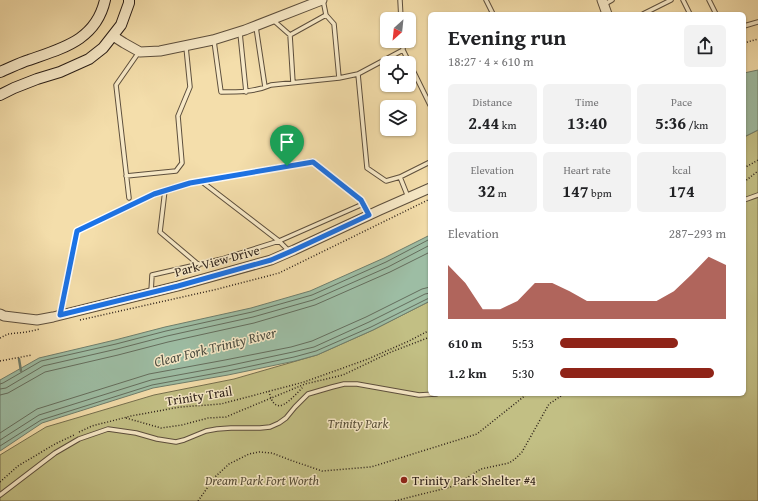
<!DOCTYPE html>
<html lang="en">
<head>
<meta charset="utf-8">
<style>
  body { margin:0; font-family:"Gentium Book Plus",serif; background:#f2f2f2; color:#202124; height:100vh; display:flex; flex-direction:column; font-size:15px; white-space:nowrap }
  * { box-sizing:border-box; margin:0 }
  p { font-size:13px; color:#757577 }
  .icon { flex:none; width:22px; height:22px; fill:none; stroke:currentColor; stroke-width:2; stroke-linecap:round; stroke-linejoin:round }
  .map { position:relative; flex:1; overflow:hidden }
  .drawer { position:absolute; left:428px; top:12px; width:318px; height:384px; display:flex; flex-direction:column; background:#fff; border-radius:6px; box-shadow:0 1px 3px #0004 }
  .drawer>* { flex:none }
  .needle { width:26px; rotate:207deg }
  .controls { position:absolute; left:380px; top:12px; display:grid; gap:8px }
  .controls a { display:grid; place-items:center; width:36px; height:36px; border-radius:6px; background:#fff; box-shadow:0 1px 3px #0004; font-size:20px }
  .pin { position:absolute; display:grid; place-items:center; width:34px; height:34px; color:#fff; margin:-41px -17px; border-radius:50% 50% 50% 0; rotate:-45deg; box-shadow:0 0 4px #0007 }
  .pin .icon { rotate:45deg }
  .round { display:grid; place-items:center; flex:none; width:42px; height:42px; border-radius:6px; background:#f2f2f2 }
  .overview { display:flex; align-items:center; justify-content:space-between; height:68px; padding:0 20px }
  h1 { font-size:22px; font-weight:600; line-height:30px }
  .stats { display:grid; grid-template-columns:repeat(3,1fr); gap:6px; height:68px; padding:4px 20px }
  .stats div { display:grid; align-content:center; border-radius:6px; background:#f2f2f2; text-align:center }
  .stats b { font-size:17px; font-weight:600 }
  .stats small { font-size:11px; font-weight:400 }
  .stats p { font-size:11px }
  .chart { height:112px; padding:8px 20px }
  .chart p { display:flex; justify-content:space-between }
  .chart svg { width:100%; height:72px; margin-top:4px; fill:#8f2418; opacity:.7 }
  ul { padding:0 20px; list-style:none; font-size:13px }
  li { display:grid; grid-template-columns:64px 48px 1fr; align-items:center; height:30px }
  li i { height:10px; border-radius:5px; background:#8f2418 }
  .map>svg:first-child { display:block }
</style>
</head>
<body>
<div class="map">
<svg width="758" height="501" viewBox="0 0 758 501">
  <rect width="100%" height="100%" fill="#f4deab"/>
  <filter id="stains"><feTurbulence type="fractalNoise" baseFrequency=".005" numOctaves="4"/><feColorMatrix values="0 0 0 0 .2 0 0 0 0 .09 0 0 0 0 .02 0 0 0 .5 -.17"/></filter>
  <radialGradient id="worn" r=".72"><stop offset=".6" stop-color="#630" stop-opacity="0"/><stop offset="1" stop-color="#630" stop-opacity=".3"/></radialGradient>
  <path fill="#c2bf84" stroke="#766f4e" d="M758,130v371h-758v-46l46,-28 108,-32 80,-16 83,-24 56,-25 57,-29v93h314v-257z"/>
  <path fill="#9dbda4" stroke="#6f7e6c" d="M758,70v60l-14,7v-64z
    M430,235v66l-57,29 -56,25 -22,6 -67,14 -75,13 -111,35 -42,28v-71l39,-22 76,-18 50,-13 86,-19 59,-17 74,-33z"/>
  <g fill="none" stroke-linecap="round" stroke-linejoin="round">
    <path stroke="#646e5e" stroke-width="1" d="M0,384l3,-1 38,-22 75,-17 50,-13 86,-19 60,-17 74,-33 44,-23
      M0,389l6,-1 37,-22 74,-17 50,-13 86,-19 60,-17 75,-33 42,-22
      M0,395l8,-2 37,-21 73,-17 50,-13 86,-19 61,-18 75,-33 40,-20
      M0,433l37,-24 112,-35 76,-14 66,-13 21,-6 54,-24 56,-28 8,-2
      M0,440l39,-25 112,-35 76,-14 66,-14 21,-5 55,-25 56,-28 5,-1
      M0,446l41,-26 111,-35 76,-14 66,-14 22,-6 55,-24 56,-28 3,-1"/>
    <path stroke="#6f7e6c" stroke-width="2.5" d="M19,359l2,12"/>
    <g stroke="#5d4f3d" stroke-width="5.5">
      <path id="service" d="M400,0l1,19
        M486,0l7,14
        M683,0l7,14
        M709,0l7,14
        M605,4l7,-4
        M643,14l28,-14
        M326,15l8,9 5,54
        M273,20l17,15 36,-20 -3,-15
        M744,26l14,-4
        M256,27l9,60
        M240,33l6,59
        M290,35l3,48
        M214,41l7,51c17,0 34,0 50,-7l68,-7 19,-4
        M403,41v9l27,55
        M126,176l50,-5 6,-8 -4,-47 12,-29 -4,-40
        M400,177l-14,4 -19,-13 -9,-94 45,-24
        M165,190l-5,42 39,33
        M408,197l-8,-20 30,-15
        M129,198l-13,-113 23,-33
        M744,200l14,-5
        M289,251l-10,-10 84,-37
        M151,292l1,-17 70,-16 57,-18 -78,-60
        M61,314l16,-83 77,-37 11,-4 25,-7 123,-22 48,39 7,14
        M0,495l55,-42 24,-14 29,-10 28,4 21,6 19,3 8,-2 22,-9 11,-2 14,-1h29l10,-1 9,-4 7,-5 9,-11 13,-13 24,-7 12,-3h13l62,11 17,-1"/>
    </g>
    <g stroke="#5d4f3d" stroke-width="11">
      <path id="tertiary" d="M602,0l5,14
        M113,36l11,7 16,9 20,-1 53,-11 32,-10 77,-30
        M0,314l4,2 33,4 16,-3 125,-31 93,-26 23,-10 86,-40 50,-22"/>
    </g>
    <g stroke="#2b1f18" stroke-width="12">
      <path id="secondary" d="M0,72c10,-4 19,-9 29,-12 34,-12 67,-20 76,-60
        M0,95l14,-7 23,-9 23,-7 29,-13 14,-11 18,-23 8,-22v-3"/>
    </g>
    <path stroke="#2b1f18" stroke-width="1.5" stroke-dasharray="1 2" stroke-linecap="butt" d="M744,43l14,-4
      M744,168l14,-8
      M744,182l14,-11
      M80,320l138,-31 61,-16 151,-74
      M0,338l8,-4 19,-2 13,-3
      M0,361l32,-6
      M269,391c6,29 22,8 34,-4
      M126,418l35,10 21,-3 26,-7 18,-1 14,-6 65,-27 38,-9 48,-23 39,-15
      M79,432l13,-6 39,-10 49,-9 41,-3 83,-22 64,-23 41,-18 21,-11
      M0,482l18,-16 37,-22 19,-9
      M198,501l17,-24 14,-13 20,-10 10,-2 13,1 18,7 32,11 49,-4 106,-33 50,-40
      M395,501l59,-15 27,-17 28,-6 6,-4 7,-7 27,-48 15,-10"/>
    <use href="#service" stroke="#f8eac8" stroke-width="3.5"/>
    <use href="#tertiary" stroke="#f8eac8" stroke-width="9"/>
    <use href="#secondary" stroke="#f8eac8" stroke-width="10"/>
  </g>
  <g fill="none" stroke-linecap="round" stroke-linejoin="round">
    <g stroke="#fff" stroke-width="8">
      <path id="route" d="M313,162l48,38 8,15 -75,35 -23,10 -93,26 -118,29 17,-84 77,-37 36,-11z"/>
    </g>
    <use href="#route" stroke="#1a73e8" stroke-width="5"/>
  </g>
  <circle fill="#8f2418" stroke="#f8eac8" stroke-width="1.5" cx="404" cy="480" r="4"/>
  <g text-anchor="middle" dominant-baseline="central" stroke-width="3" stroke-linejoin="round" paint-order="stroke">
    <g font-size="13" fill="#2b1f18" stroke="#f8eac8">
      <text transform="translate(217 261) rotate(-15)">Park View Drive</text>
      <text transform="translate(199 396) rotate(-9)">Trinity Trail</text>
    </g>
    <g font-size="13" font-style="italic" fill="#584f38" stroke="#f8eac8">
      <text x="358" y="423">Trinity Park</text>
      <text x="262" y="480">Dream Park Fort Worth</text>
    </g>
    <g font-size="13" fill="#2b1f18" stroke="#f8eac8" text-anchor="start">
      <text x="412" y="480">Trinity Park Shelter #4</text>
    </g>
    <g font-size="14" font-style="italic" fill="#4d4e42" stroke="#f8eac8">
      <text transform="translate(215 347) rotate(-14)">Clear Fork Trinity River</text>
    </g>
  </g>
  <rect width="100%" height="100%" filter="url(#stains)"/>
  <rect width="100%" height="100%" fill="url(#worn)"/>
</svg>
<div class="controls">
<a><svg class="needle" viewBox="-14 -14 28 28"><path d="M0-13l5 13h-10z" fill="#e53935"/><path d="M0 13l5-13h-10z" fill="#757577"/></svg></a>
<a><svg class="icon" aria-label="locate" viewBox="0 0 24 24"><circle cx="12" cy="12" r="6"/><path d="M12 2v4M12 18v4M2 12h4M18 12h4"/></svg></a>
<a><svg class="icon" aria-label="layers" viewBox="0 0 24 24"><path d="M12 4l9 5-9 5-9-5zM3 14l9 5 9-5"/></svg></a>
</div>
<div class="pin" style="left:287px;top:166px;background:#1e9e55"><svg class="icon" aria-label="arrive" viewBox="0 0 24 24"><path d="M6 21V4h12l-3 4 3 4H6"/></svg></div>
<section class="drawer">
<div class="overview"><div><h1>Evening run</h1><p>18:27 · 4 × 610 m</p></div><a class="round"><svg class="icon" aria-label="share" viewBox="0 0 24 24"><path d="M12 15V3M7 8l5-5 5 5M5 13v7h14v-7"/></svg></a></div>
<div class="stats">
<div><p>Distance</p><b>2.44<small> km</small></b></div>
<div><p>Time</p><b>13:40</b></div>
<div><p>Pace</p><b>5:36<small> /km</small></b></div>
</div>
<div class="stats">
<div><p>Elevation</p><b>32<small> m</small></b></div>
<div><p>Heart rate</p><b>147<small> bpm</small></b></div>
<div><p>kcal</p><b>174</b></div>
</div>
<div class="chart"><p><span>Elevation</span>287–293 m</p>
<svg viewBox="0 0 160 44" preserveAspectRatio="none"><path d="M0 44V11L10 22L20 38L30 38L40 33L50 22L60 22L70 27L80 33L90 33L100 33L110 33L120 33L130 27L140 17L150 6L160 11V44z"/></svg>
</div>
<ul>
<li><b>610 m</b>5:53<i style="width:71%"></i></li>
<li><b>1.2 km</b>5:30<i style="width:93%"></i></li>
</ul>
</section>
</div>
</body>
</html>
